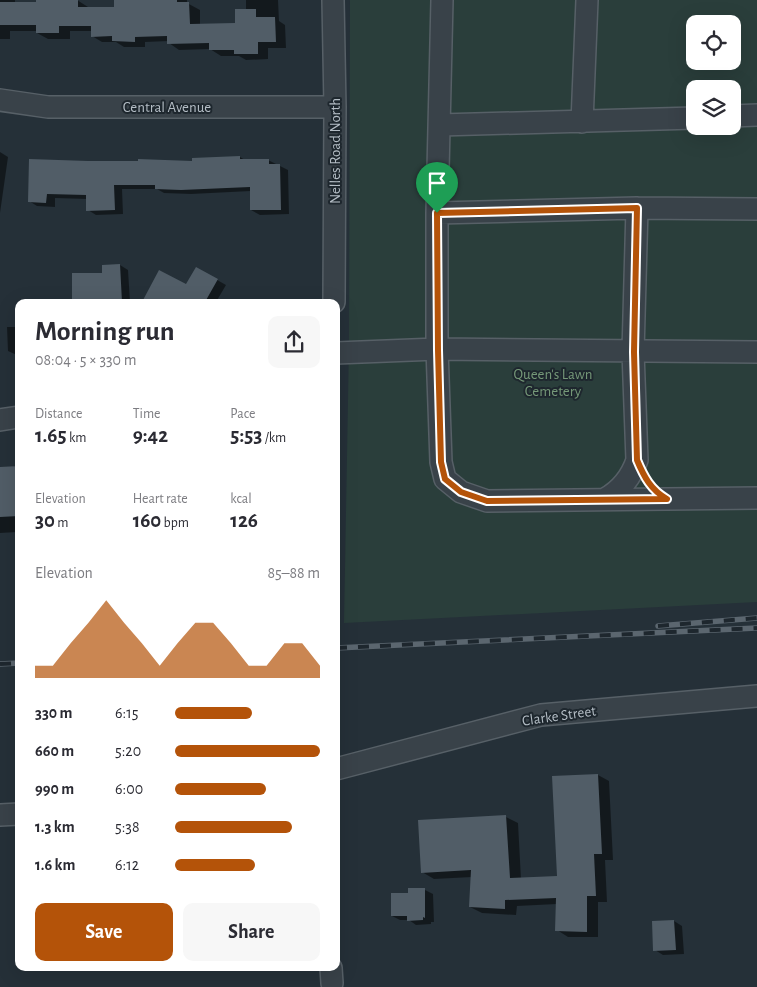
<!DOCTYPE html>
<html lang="en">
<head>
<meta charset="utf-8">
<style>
  body { margin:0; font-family:"Alegreya Sans",sans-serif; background:#f7f7f7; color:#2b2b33; height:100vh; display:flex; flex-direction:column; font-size:19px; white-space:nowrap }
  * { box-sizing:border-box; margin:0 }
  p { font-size:16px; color:#7c7c81 }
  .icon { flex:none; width:28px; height:28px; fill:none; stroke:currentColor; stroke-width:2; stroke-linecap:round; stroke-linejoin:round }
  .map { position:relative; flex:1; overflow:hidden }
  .sheet { position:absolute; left:15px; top:299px; width:325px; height:672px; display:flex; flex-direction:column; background:#fff; border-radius:10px; box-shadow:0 5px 20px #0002 }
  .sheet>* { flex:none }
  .buttons { position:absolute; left:686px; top:15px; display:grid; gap:10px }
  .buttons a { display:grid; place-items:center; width:55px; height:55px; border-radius:10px; background:#fff; box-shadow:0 5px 20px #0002; font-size:25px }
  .pin { position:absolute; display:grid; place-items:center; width:42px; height:42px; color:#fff; margin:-51px -21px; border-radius:50% 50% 50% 0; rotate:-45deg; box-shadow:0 0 5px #0007 }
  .pin .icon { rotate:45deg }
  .round { display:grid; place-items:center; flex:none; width:52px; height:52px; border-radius:10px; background:#f7f7f7 }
  .headline { display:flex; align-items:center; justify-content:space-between; height:85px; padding:0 20px }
  h1 { font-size:28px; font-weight:700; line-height:38px }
  .stats { display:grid; grid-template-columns:repeat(3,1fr); gap:8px; height:85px; padding:5px 20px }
  .stats div { display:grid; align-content:center }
  .stats b { font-size:21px; font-weight:700 }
  .stats small { font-size:14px; font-weight:400 }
  .stats p { font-size:14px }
  .chart { height:140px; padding:10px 20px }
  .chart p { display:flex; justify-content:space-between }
  .chart svg { width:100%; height:90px; margin-top:5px; fill:#b45309; opacity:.7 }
  .cta { display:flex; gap:10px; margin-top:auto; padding:10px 20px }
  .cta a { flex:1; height:58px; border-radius:10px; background:#b45309; color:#fff; font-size:20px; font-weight:700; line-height:58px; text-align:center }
  .cta a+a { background:#f7f7f7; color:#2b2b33 }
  ul { padding:0 20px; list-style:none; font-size:16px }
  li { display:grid; grid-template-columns:80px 60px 1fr; align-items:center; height:38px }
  li i { height:12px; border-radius:6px; background:#b45309 }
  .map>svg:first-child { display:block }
</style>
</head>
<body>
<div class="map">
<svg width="757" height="987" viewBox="0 0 757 987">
  <rect width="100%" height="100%" fill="#253038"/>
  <path fill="#2a3e3b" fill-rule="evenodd" d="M350,0h407v602l-413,21 5,-278zM695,24h37v37h-37zM695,89h37v37h-37z"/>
  <path fill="#0007" d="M0,0h15v4h22v-4h40l11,7v2l27,-1 47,-8h25v3l13,7v15l36,-1 10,-14v-10h32l1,21 6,4 1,23h-18v11l-22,1 -7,-4h-18l-11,-7 -31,1 -10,-7v-2l-24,1v5h-21l-8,-5h-14l-10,-6v-5h-22v8h-22l-11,-6v-2h-27v8h-10z
    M0,152l8,5 -8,56z
    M240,157l5,3h23l20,10 1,44 -29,1 -9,-5v-19l-60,3 -27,-1 -7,-4h-35l1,25 -27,1 -8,-5 -1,-11 -32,-1v9l-18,-1 -8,-5 59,-38 106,-1z
    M120,265l8,5 2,32h-92l35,-1 30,-27z
    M196,268l30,17 -10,17h-73l17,-31 27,15z
    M15,310h4v46l-11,-5 -1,-24h9z
    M13,466h6l-2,66 -17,1v-65l14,-1z
    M598,775l11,6 4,79h-8l2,42h-9v35h-30l-11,-7v-26l-40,2 -1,9 -34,-2 -12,-6 2,-30 -38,2 -12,-7 -2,-51 86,-4 12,6 3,56 37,-2z
    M425,890l8,4 1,28h-3v2l-15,1 -7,-5h-9l-8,-4 17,-22z
    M674,921l8,5 2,28 -21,1 -8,-5 -2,-28z"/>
  <path fill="#515d67" d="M36,0h42v7h36v-7h63v2h12l1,22 45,-1v-14h21v8h19l1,25h-18v12h-24v-4h-25v-7l-42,1v-8l-32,1v5l-23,-1v-5l-21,1v-11h-32v7h-23v-8h-36v-23h36z
    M240,156v3h29v5h11l1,46h-31v-23l-69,3 -26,-1v-4h-41l1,25 -29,1v-16l-39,-1 -1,9 -18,-1 1,-43 59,2h50v-2l54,2v-3z
    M120,264l2,38h-50v-29h30v-8z
    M196,267l22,12 -13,23h-63l17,-32 27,14z
    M19,466v50l-19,1v-50z
    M598,774l4,80h-8l2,42h-9v36l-32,-1 1,-33 -51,2v9l-36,-2 2,-37 -50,3 -3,-53 88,-5 4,63 47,-2 -5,-100z
    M408,888h17v30l-2,-1v3l-16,1v-5h-16v-23h17z
    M674,920l2,30 -23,1 -1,-30z"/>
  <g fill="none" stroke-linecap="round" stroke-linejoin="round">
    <g stroke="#576067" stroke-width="24">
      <path id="minor" d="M333,0l2,107 -1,195
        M442,0l-5,213v136l4,113 4,17 16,13 26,9 270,-3
        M0,100l48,7h287
        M732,116l25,-1
        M582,122l5,-122
        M440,125l255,-7
        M437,213l200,-5 120,1
        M336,353l101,-4 320,3
        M0,420l19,-3
        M605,499c16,-9 26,-21 32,-39l-4,-108 4,-144
        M336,769l205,-54 216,-19
        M0,815l19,-1
        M331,968l1,15"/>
    </g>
    <use href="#minor" stroke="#394249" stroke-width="21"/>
    <g stroke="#5b666f" stroke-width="5.5">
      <path id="rail" d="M658,626l99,-8
        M336,648l421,-20
        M0,664l19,-1"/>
    </g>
    <use href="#rail" stroke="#1e272e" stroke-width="4" stroke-dasharray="11" stroke-linecap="butt"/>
  </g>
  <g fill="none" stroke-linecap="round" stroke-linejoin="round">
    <g stroke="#fff" stroke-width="10">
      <path id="route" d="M637,208l-3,144 3,108c7,17 14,30 30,39l-180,2 -26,-9 -16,-13 -4,-17 -3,-112 -1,-137z"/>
    </g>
    <use href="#route" stroke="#b45309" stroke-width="6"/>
  </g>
  <g text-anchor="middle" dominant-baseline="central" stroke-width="4" stroke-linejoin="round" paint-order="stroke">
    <g font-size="15" fill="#b4bdc5" stroke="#1e272e">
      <text x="167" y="107">Central Avenue</text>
      <text transform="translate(335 151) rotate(-90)">Nelles Road North</text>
      <text transform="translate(559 716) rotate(-8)">Clarke Street</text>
    </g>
    <g font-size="15" fill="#759878" stroke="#1e272e">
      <text x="553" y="374">Queen's Lawn<tspan x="553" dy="17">Cemetery</tspan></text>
    </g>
  </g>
</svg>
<div class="buttons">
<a><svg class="icon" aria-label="locate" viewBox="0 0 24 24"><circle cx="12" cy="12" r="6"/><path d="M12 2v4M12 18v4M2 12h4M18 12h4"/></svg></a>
<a><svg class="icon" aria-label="layers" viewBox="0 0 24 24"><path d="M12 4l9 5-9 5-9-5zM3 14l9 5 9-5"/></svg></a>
</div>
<div class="pin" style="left:437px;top:213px;background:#1e9e55"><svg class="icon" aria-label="arrive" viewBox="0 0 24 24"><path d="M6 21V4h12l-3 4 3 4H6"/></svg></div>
<section class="sheet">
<div class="headline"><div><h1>Morning run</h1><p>08:04 · 5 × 330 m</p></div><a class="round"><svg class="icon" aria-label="share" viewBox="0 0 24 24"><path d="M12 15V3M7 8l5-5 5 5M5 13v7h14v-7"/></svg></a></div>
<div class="stats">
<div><p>Distance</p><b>1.65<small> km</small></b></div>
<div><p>Time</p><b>9:42</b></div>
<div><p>Pace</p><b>5:53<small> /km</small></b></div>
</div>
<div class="stats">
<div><p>Elevation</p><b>30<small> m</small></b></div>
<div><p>Heart rate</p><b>160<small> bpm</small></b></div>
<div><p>kcal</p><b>126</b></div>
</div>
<div class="chart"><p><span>Elevation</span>85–88 m</p>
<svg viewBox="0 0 160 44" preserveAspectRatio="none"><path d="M0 44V38L10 38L20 27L30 17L40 6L50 17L60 27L70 38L80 27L90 17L100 17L110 27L120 38L130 38L140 27L150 27L160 38V44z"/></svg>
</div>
<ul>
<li><b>330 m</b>6:15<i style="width:53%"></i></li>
<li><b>660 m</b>5:20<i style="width:100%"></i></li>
<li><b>990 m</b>6:00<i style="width:63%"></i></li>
<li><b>1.3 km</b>5:38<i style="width:81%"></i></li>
<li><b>1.6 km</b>6:12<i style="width:55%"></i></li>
</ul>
<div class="cta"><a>Save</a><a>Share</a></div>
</section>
</div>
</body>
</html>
